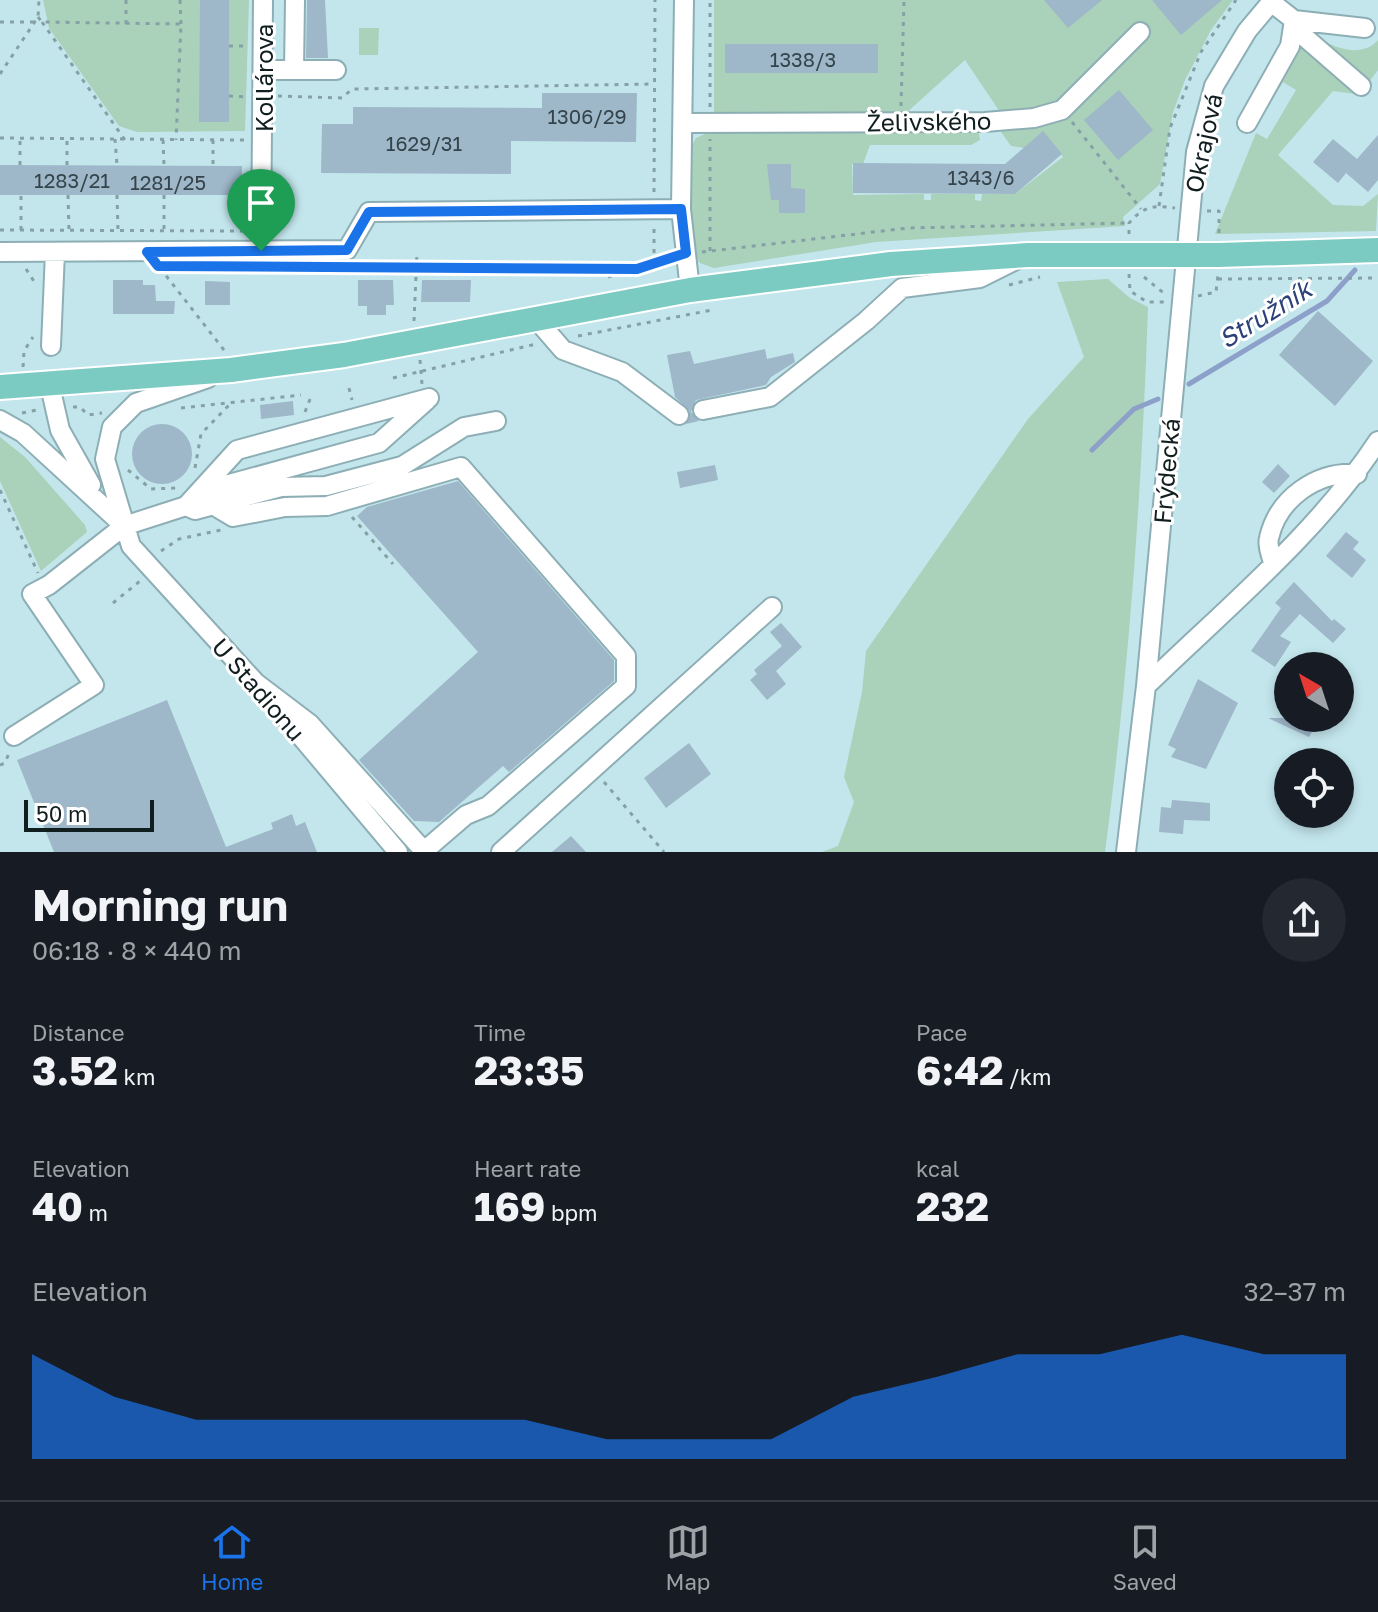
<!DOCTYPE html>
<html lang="en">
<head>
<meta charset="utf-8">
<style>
  body { margin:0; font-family:"Golos Text",sans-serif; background:#242831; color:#f1f3f6; height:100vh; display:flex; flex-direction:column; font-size:30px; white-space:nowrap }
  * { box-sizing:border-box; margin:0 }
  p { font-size:26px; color:#9ea1a6 }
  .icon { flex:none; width:44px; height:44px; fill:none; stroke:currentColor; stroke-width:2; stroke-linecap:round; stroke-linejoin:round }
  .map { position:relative; height:852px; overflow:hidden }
  .details { display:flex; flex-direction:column; background:#171b24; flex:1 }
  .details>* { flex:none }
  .needle { width:52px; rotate:321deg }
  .controls { position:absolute; left:1274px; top:652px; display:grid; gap:16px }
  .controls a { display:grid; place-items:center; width:80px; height:80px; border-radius:50%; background:#171b24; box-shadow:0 4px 12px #0003; font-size:40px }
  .scale { position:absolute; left:24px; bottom:20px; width:130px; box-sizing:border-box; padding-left:8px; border:4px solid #111e20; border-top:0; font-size:22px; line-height:28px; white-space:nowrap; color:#111e20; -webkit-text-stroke:6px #fff; paint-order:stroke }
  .pin { position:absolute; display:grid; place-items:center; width:68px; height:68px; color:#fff; margin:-82px -34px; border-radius:50% 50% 50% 0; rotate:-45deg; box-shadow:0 0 8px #0007 }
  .pin .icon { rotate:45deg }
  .round { display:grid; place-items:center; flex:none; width:84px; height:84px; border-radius:42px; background:#242831 }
  .head { display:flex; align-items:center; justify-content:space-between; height:136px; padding:0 32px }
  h1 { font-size:44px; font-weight:700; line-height:60px }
  .stats { display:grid; grid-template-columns:repeat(3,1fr); gap:12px; height:136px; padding:8px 32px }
  .stats div { display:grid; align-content:center }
  .stats b { font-size:40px; font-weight:700 }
  .stats small { font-size:22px; font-weight:400 }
  .stats p { font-size:22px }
  .chart { height:224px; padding:16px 32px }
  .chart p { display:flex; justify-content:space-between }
  .chart svg { width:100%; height:144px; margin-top:8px; fill:#1a73e8; opacity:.7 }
  .tab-bar { display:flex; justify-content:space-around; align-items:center; height:112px; border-top:2px solid #363941; background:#171b24; font-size:22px; color:#9ea1a6 }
  .tab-bar a { display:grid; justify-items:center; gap:4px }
  .tab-bar .on { color:#1a73e8 }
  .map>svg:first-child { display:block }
</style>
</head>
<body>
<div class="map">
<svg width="1378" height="852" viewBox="0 0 1378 852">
  <rect width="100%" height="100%" fill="#c3e6ed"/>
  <path fill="#aad1b9" d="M43,0h206l-4,131 -108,1 -18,-6 -70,-98z
    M714,0h519l-22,30 -26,50 -12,32 -13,72 -37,33 2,9 -249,16 -162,26 -14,-5 -10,-12v-102l6,-11 22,-10 260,2 2,10 -9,5h-101l-7,19h-11l1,31 71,-1v6h7v-6h44v6l6,1 1,-7h33l48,-37 -20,-25 -19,16 -13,-2 -10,-14 1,-17 -37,-55 -60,54 -191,-2z
    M1300,25c20,17 58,38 78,15v30l-16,21 2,4 -31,-4 -55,64 55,50 30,1 15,-12 -2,37 -161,3 41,-101 11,6 29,-49 -13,-8 -18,30z
    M359,28h20l-1,27h-19z
    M1108,279l22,19 18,9c-6,182 -19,364 -43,545h-283l16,-6 16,-44 -10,-25 18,-85 4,-41 162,-232 56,-62 -27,-75z
    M0,437l25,20 60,68 2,7 -46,39 -41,-90z"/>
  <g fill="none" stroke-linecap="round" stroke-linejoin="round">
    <path stroke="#8ca0ca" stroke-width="5" d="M1189,384l138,-83 28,-31
      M1092,450l42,-41 24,-10"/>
  </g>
  <path fill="#9eb7c9" d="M200,0h29v122h-30z
    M307,0h18l3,58h-22z
    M1044,0h58l-34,28z
    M1152,0h70l-41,35z
    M725,44h153v29h-153z
    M1119,90l34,40 -35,30 -34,-40z
    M542,93h95l-1,49 -125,-1v33l-190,-1 1,-49h31v-17l189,1z
    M1043,131l19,23 -47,40 -162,-1v-30l152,1z
    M1378,135v45l-10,12 -22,-19 -8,10 -25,-21 20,-23 24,20z
    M767,164h24v24l14,1v24h-26v-13h-8z
    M0,165l242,1 -1,29h-241z
    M113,280h30v5h12l1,16h19l-1,13h-61z
    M358,280h35l1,25h-8v10h-19v-9h-9z
    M422,280h49l-1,22h-49z
    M205,281l25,1v23h-25z
    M1318,311l55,50 -38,45 -56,-51z
    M765,349l2,10 26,-6 2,9 -24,15 -5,8 -70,15 -5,12 8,9 -13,3 4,-13 -15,-14 -8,-42 23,-4 4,13z
    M293,401l1,14 -33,4 -1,-14z
    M132 454a30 30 0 1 1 60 0a30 30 0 1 1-60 0Z
    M1278,464l12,12 -16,17 -12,-11z
    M715,465l3,15 -38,8 -3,-16z
    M458,481l156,179v21l-105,91 -6,-6 -64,56 -25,-1 -55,-61 119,-108 -121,-136 10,-9z
    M1346,532l13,10 -6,7 13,11 -14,18 -26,-22z
    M1294,582l38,39 2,-2 12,10 -13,14 -33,-29 -20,22 11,6 -16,25 -24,-16 30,-43 -6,-5z
    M781,623l21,24 -26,24 10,13 -19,16 -17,-20 7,-6 -3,-4 28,-24 -12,-14z
    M1198,679l40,24 -32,66 -35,-12 5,-8 -8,-4z
    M167,700l59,147 47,-18 -2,-6 21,-9 4,12 9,-4 12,30h-263l-37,-92z
    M1268,718h52l-11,19z
    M689,743l22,31 -45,34 -22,-30z
    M1172,800l38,3v18l-26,-1 -1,14 -24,-2 2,-25 10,1z
    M571,836l15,16h-34z"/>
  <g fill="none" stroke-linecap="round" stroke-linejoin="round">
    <g stroke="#8daeb5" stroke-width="22">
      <path id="minor" d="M684,0l-3,209 9,81
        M1294,20l71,8
        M1293,27l68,59
        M263,70h73
        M294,70l1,-70
        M684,123l301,-1 49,-4 28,-8 78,-78
        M1247,123l43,-77 4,-26 -23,-18
        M261,251l2,-251
        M0,252l347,-2 22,-38 312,-3
        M537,320l26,30 59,22 57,43
        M51,346l4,-94
        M208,378l-72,25 -24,24 -7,32 26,87 125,137 142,169
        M50,386l10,44 31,55
        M703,410l67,-13 96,-76 36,-33 78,-10 38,-19
        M0,420l23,13 99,91
        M200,492l179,-49 48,-43
        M213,505l20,12 52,-10 42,-1 134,-39 165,189v30l-138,120 -22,9 -42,36 -114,-127 -54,-41
        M186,506l9,4 86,-23 45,-1 76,-20 62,-39 32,-6
        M1273,563c-2,-8 -6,-18 -4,-25 9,-40 48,-67 88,-64
        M1146,686c79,-77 171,-152 232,-245
        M14,736l80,-51 -62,-91 17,-9 75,-59 62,-20 51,-56 192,-52
        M501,852l271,-245
        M1126,852l20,-166 50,-534 18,-66 33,-55 26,-31"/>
    </g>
    <g stroke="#fff" stroke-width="28">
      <path id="major" d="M0,387l231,-17 113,-15 346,-65 201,-26 137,-9h191l159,-5"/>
    </g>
    <path stroke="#85a1a6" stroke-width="3" stroke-dasharray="4 6" stroke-linecap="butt" d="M180,0l1,24
      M38,17l4,5 139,2 -5,116
      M0,22h36
      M42,22l83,118
      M126,24v-24
      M229,46h16
      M0,74l38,-57 1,-17
      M229,96l17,1
      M278,96l64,2 10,-9 302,-5
      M901,106l3,-106
      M710,107v-107
      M1072,122l69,87
      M0,138l244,2
      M115,139l2,26
      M163,140l1,25
      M213,140v26
      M20,165v-26
      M67,165v-26
      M654,192l1,-192
      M68,195l1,36
      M117,195l1,36
      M164,195v36
      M1159,206l11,-78 31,-76 35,-52
      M1207,211h12v24
      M0,230l246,1
      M21,230v-35
      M1129,234v-11c15,-17 24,-18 46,-15
      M710,251v-112
      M702,252l206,-24 221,-5
      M654,263v-36
      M353,267l284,2
      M160,268l64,82
      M26,269l9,14
      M1129,274l1,17 17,11h19
      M608,277l60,-18
      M1144,277l22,18
      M1218,279l160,-1
      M1009,285l31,-8
      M1198,296l18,-4 2,-17
      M414,321l3,-68
      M578,336l134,-26
      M420,360l2,24
      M23,367l1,-16 9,-14
      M393,378l143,-34
      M349,388l3,12
      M73,407h7l8,8 14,-2
      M181,408l120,-13
      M305,412l7,-18
      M22,413l15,-3
      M195,468l6,-34 29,-30
      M128,470l23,19 26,-1
      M0,490l38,83
      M352,517l41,47
      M161,551l18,-12 42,-9
      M113,603l27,-22
      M0,765l5,-2 4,-10
      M604,782l60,70"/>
    <use href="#minor" stroke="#fff" stroke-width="18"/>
    <use href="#major" stroke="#7ccbc3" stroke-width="24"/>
  </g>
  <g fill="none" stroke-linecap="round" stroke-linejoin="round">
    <g stroke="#fff" stroke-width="16">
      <path id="route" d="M681,209l5,44 -49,16 -479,-3 -11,-14 200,-2 22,-38z"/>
    </g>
    <use href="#route" stroke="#1a73e8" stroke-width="10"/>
  </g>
  <g text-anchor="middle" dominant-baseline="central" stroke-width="6" stroke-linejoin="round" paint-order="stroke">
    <g font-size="20" fill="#34444a">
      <text x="803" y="59">1338/3</text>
      <text x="587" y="116">1306/29</text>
      <text x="424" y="143">1629/31</text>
      <text x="981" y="177">1343/6</text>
      <text x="72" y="180">1283/21</text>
      <text x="168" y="182">1281/25</text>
    </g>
    <g font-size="24" fill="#111e20" stroke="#fff">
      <text transform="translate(263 78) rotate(-90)">Kollárova</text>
      <text transform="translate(929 121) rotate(-1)">Želivského</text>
      <text transform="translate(1203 143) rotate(-78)">Okrajová</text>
      <text transform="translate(1166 471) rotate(-85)">Frýdecká</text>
      <text transform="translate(259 689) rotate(49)">U Stadionu</text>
    </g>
    <g font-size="26" font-style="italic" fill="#2b4178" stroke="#fff">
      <text transform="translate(1265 314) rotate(-32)">Stružník</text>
    </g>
  </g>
</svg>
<div class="controls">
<a><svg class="needle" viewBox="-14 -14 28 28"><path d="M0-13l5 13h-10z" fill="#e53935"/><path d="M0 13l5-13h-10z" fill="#9ea1a6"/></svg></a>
<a><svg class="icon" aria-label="locate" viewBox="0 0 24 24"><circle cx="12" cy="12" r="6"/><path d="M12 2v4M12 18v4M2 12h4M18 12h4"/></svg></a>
</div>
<div class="scale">50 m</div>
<div class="pin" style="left:261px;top:251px;background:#1e9e55"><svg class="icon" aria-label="arrive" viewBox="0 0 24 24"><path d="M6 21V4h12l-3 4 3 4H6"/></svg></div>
</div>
<section class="details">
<div class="head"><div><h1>Morning run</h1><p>06:18 · 8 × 440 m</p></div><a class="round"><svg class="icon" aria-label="share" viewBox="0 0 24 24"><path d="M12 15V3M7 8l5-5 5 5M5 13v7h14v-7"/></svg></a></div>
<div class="stats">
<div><p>Distance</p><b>3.52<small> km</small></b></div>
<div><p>Time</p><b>23:35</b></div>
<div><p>Pace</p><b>6:42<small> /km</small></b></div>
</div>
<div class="stats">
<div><p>Elevation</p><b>40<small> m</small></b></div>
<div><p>Heart rate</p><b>169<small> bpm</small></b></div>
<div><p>kcal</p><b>232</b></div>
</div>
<div class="chart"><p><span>Elevation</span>32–37 m</p>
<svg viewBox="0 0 160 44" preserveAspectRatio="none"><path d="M0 44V12L10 25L20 32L30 32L40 32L50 32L60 32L70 38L80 38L90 38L100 25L110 19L120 12L130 12L140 6L150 12L160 12V44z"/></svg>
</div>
</section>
<nav class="tab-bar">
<a class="on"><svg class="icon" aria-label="home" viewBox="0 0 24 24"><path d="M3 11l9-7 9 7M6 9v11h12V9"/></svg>Home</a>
<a><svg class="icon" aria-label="map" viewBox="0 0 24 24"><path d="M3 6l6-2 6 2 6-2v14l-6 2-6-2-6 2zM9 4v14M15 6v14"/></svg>Map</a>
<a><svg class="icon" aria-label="saved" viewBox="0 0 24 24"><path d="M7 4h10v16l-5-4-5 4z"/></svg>Saved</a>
</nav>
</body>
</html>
